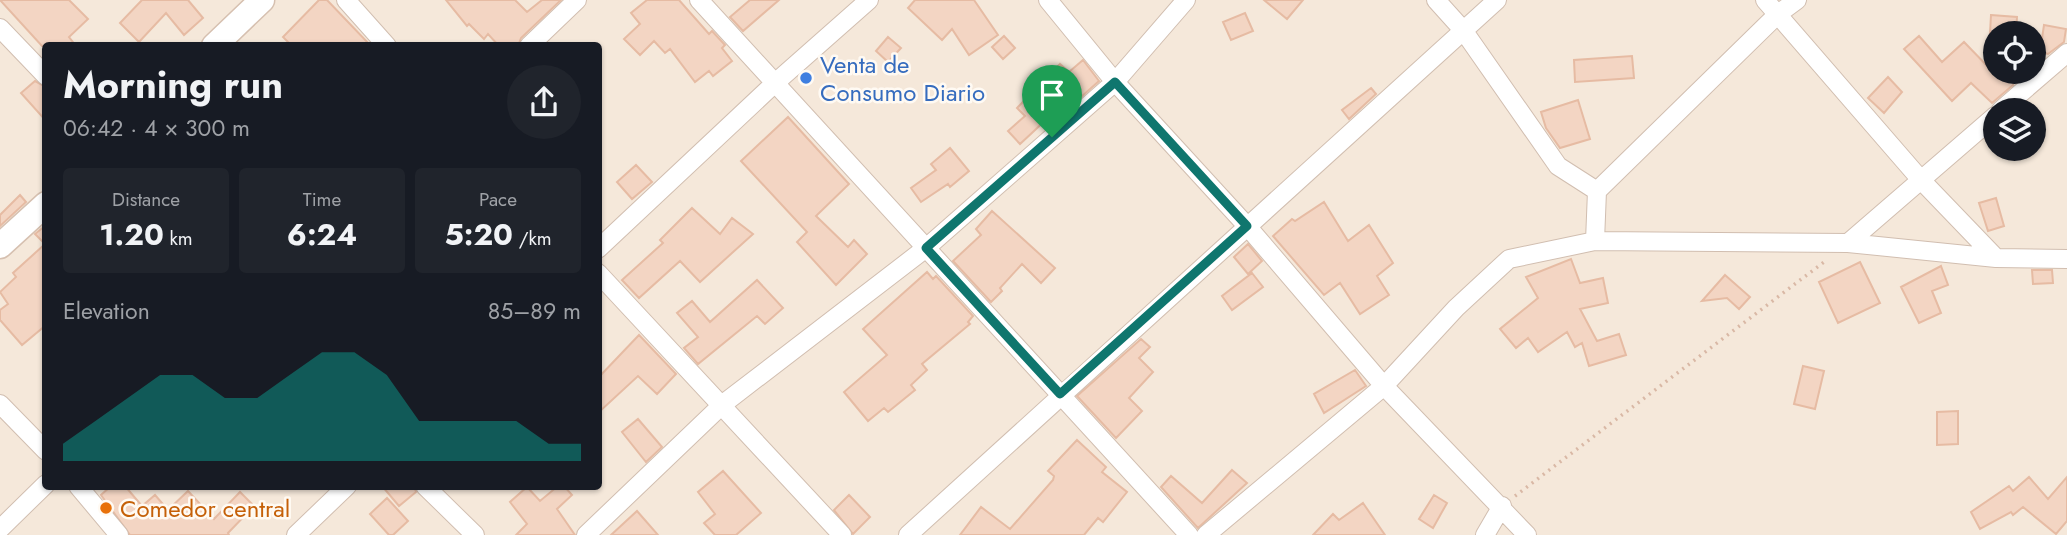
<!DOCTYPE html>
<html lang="en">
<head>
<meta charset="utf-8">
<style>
  body { margin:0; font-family:Jost,sans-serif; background:#20242c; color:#f1f3f6; height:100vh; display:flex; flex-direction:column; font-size:26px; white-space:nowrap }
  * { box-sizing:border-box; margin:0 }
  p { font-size:23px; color:#9ea1a6 }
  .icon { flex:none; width:38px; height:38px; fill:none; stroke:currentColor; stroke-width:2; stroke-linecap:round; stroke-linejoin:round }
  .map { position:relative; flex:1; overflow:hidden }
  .drawer { position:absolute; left:42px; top:42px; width:560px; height:448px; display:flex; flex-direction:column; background:#171b24; border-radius:7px; box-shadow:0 2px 5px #0004 }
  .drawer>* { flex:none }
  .fabs { position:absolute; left:1983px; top:21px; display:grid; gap:14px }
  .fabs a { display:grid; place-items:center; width:63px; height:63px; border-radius:50%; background:#171b24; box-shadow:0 2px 5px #0004; font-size:35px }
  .pin { position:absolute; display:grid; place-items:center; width:60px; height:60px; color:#fff; margin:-72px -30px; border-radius:50% 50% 50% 0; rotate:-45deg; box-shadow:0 0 7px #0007 }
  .pin .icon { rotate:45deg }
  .round { display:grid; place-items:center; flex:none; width:74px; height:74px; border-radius:37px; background:#20242c }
  .overview { display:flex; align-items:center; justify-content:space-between; height:119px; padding:0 21px }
  h1 { font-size:38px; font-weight:700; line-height:52px }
  .stats { display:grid; grid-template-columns:repeat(3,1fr); gap:10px; height:119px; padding:7px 21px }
  .stats div { display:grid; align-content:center; border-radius:7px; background:#20242c; text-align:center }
  .stats b { font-size:30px; font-weight:700 }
  .stats small { font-size:19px; font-weight:400 }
  .stats p { font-size:19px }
  .chart { height:196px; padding:14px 21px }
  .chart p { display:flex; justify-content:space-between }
  .chart svg { width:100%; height:126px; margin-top:7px; fill:#0f766e; opacity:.7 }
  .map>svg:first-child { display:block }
</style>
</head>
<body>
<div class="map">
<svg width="2067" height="535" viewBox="0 0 2067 535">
  <rect width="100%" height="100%" fill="#fdf6ec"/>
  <path fill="#f5e8da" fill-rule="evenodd" d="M0,0h2067v535h-2067zM1995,33h39v39h-39zM46,46h552v440h-552zM1995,110h39v39h-39z"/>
  <path fill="#f3d5c3" stroke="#e6bba3" stroke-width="2" d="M0,0h69l19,19 -19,18 7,9h-34z
    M142,0h46l15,18 -19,17 -18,-22 -27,29 -19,-19z
    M319,0h8l44,46h-79l-9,-9z
    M446,0h69l12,12 15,-12h19l-40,38 -3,8h-19l-11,-12 -4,5 -15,-15 -2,2z
    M647,0h32l30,34 3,-3 13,14 -3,3 10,13 -19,15 -4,-5 -14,11 -25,-33 -5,4 -11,-12 -14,14 -16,-16 16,-15 -9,-11z
    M750,0h29l-36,31 -13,-14z
    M915,0h59l24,35 -29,20 -17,-26 -10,11 -34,-32z
    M1264,0h39l-16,19z
    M1245,13l8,18 -22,9 -8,-18z
    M1991,15l26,2 -1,16h-26z
    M2044,25l22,4 -2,13 -16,12 -8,-2z
    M1004,36l11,12 -12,11 -11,-12z
    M1919,36l23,26 22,-20 29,30h21l-1,13 -21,18 -21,-20 -19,18 -48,-52z
    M888,37l13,11 -13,14 -12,-11z
    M1632,56l2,22 -59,4 -1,-22z
    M1083,60l16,21 -46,41 -4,-5 -29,27 -12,-13 17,-15 -8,-8 43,-44 9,8z
    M1888,77l14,15 -18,21 -16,-15z
    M35,81l11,6v34l-25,-28z
    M1371,88l5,6 -27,25 -7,-9z
    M1578,100l12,39 -30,9 -14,-20 -5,-16z
    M788,117l61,67 -33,32 32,31 6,-7 13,14 -31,31 -39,-43 10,-10 -66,-71z
    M950,148l19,23 -19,16 -2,-3 -27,18 -10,-14 25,-18 -5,-6z
    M636,165l16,17 -20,17 -15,-17z
    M20,195l6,7 -26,24v-11z
    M1996,198l8,28 -16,5 -9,-28z
    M1324,202l24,39 21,-16 24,38 -16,13 12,19 -29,19 -20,-31 -16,12 -51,-59 19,-17 3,2z
    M692,208l28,26 12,-16 21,16 -53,48 -20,-21 -41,37 -17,-18 41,-37 -3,-3z
    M992,211l63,57 -14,15 -19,-19 -22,24 2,3 -11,11 -38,-41 28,-26 -5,-6z
    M46,225v100l-24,20 -22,-25v-10l8,-6 -8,-12 16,-15 -3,-4 32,-29 -10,-10z
    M1248,244l14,17 -14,13 -14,-17z
    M1571,259l9,24 23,-5 5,25 -28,6 17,32 22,-7 7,21 -37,11 -7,-23 -7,4 -8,-15 -29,20 -10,-14 -12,10 -16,-19 38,-31 -12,-21z
    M1860,262l20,41 -42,20 -19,-41z
    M1941,266l7,19 -16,6 9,22 -22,10 -18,-36z
    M2032,270h20l1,13 -20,1z
    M927,272l6,7 3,-3 37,40 -5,6 2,2 -48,40 5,6 -16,15 4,5 -27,22 -4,-4 -16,13 -24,-29 43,-37 -24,-26z
    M1252,273l11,14 -31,23 -10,-14z
    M1725,275l25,22 -11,12 -12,-11 -25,3z
    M757,280l26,28 -18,16 -8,-8 -59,48 -14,-16 14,-11 -21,-24 15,-12 18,21z
    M639,335l37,39 -19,20 -19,-18 -40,37v-35z
    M1141,339l9,8 -11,11 14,14 -24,26 13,13 -26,27 -39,-42z
    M1803,366l21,5 -9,38 -21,-5z
    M1355,370l11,16 -42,27 -10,-19z
    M1958,411v33l-21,1v-33z
    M638,419l24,28 -16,15 -24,-30z
    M1077,440l29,27 -4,5 25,20 -24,30 -5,-4 -14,17h-124l21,-28 29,22 43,-49 1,-4 -6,-5z
    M1232,470l15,13 -49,45 -37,-41 10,-11 31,27z
    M723,471l38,42 -25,22h-21l-11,-12 11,-9 -17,-22z
    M2029,477l19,22 19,-22v44l-11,13 -33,-27 -10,8 -2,-3 -31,17 -9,-17 38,-26 4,5z
    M111,486h14l17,20 13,-11 13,15 20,-19 26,28 26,-27 14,14 -26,27 1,2h-99l-29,-40z
    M382,486h32l2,6 -17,14z
    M558,486h6l8,9 -15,14 18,26h-59l11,-11 -17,-22 17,-15 13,14z
    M849,495l21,22 -17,17 -19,-24z
    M1434,495l13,8 -14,25 -14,-9z
    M387,498l21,23 -15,14h-4l-19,-21z
    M1363,503l22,32h-72l20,-21 6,6z
    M637,511l21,24h-47z"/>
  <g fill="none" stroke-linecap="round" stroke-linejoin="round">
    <g stroke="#d1beb0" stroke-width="20">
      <path id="street" d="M346,0l41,46
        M699,0l490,535
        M1048,0l67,82 132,144 137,160 143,149
        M1436,0l27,30 95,136 39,25
        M1765,0l156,180 75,78
        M0,28l46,48
        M529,46l48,-46
        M2001,110l66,-57
        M1595,241l2,-50 181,-177 19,-14
        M1848,243l147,-127
        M598,249l177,-166 94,-83
        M598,273l244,262
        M0,404l46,47
        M78,486l41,49
        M425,486l50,49
        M0,529l46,-45
        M296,535l51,-49
        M586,535l137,-131 203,-156 189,-166 71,-82
        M908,535l589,-535
        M1206,535l178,-149 72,-78 53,-49 86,-18 253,2 148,15 71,1
        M1485,535l17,-29"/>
    </g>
    <g stroke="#d6c0b0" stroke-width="27">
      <path id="secondary" d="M214,46l48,-46
        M0,246l46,-42"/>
    </g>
    <path stroke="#d9b8a5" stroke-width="3.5" stroke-dasharray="2 5" stroke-linecap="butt" d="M1515,496l309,-234"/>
    <use href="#street" stroke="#fff" stroke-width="18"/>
    <use href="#secondary" stroke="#fff" stroke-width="24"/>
  </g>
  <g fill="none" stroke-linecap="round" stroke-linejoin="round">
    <g stroke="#fff" stroke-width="14">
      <path id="route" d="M1115,82l132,144 -187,168 -134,-146z"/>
    </g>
    <use href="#route" stroke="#0f766e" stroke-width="9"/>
  </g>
  <circle fill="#3f7fe0" stroke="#fffaf3" stroke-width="2.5" cx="806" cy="78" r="7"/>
  <circle fill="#e8710a" stroke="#fffaf3" stroke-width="2.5" cx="106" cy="508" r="7"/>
  <g text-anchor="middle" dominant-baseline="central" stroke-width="5" stroke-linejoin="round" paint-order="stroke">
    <g font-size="24" fill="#366cbe" stroke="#fffaf3" text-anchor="start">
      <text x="820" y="64">Venta de<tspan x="820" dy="28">Consumo Diario</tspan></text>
    </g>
    <g font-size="24" fill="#c56008" stroke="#fffaf3" text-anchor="start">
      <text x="120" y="508">Comedor central</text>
    </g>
  </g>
</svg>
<div class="fabs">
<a><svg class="icon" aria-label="locate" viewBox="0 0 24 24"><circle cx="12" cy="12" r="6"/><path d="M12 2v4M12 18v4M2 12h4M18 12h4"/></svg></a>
<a><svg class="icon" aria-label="layers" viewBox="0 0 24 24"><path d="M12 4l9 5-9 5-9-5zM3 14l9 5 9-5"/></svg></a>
</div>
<div class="pin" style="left:1052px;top:137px;background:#1e9e55"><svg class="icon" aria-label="arrive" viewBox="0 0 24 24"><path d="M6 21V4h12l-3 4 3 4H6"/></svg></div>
<section class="drawer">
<div class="overview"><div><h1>Morning run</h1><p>06:42 · 4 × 300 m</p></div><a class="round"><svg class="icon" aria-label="share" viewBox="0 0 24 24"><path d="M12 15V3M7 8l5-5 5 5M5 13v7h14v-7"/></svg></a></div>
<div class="stats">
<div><p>Distance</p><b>1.20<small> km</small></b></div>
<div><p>Time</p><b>6:24</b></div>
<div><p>Pace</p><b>5:20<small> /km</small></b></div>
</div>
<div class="chart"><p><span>Elevation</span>85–89 m</p>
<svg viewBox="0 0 160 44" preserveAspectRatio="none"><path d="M0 44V38L10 30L20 22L30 14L40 14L50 22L60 22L70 14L80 6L90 6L100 14L110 30L120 30L130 30L140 30L150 38L160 38V44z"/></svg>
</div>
</section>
</div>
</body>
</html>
